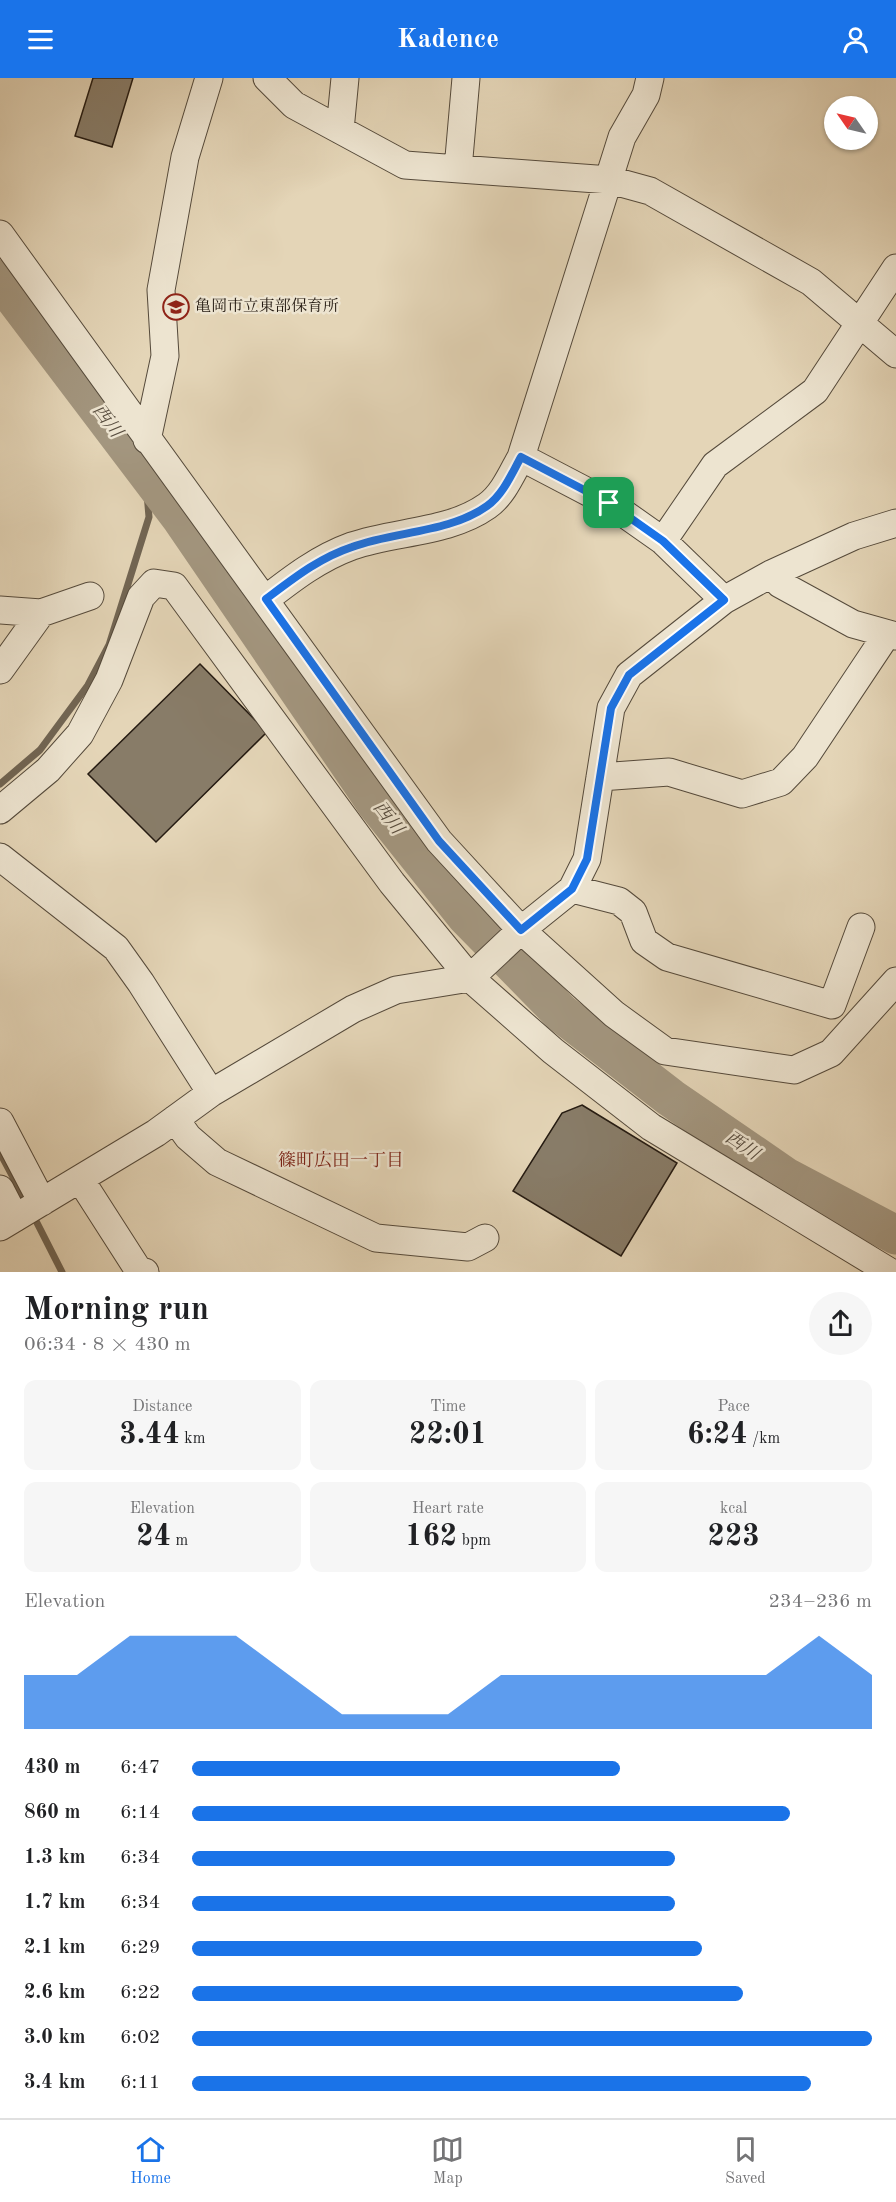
<!DOCTYPE html>
<html lang="en">
<head>
<meta charset="utf-8">
<style>
  body { margin:0; font-family:"Old Standard TT","Noto Serif JP",serif; background:#f6f6f6; color:#202124; height:100vh; display:flex; flex-direction:column; font-size:22px; white-space:nowrap }
  * { box-sizing:border-box; margin:0 }
  p { font-size:20px; color:#757577 }
  .icon { flex:none; width:33px; height:33px; fill:none; stroke:currentColor; stroke-width:2; stroke-linecap:round; stroke-linejoin:round }
  .map { position:relative; height:1194px; overflow:hidden }
  .panel { display:flex; flex-direction:column; background:#fff; flex:1 }
  .panel>* { flex:none }
  .needle { width:39px; rotate:304deg }
  .buttons { position:absolute; left:824px; top:18px; display:grid; gap:12px }
  .buttons a { display:grid; place-items:center; width:54px; height:54px; border-radius:50%; background:#fff; box-shadow:0 2px 4px #0004; font-size:30px }
  .pin { position:absolute; display:grid; place-items:center; width:51px; height:51px; color:#fff; margin:-26px; border-radius:12px; box-shadow:0 3px 9px #0006 }
  .round { display:grid; place-items:center; flex:none; width:63px; height:63px; border-radius:32px; background:#f6f6f6 }
  .summary { display:flex; align-items:center; justify-content:space-between; height:102px; padding:0 24px }
  h1 { font-size:33px; font-weight:600; line-height:45px }
  .figures { display:grid; grid-template-columns:repeat(3,1fr); gap:9px; height:102px; padding:6px 24px }
  .figures div { display:grid; align-content:center; border-radius:12px; background:#f6f6f6; text-align:center }
  .figures b { font-size:30px; font-weight:600 }
  .figures small { font-size:16px; font-weight:400 }
  .figures p { font-size:16px }
  .chart { height:168px; padding:12px 24px }
  .chart p { display:flex; justify-content:space-between }
  .chart svg { width:100%; height:108px; margin-top:6px; fill:#1a73e8; opacity:.7 }
  ul { padding:0 24px; list-style:none; font-size:20px }
  li { display:grid; grid-template-columns:96px 72px 1fr; align-items:center; height:45px }
  li i { height:15px; border-radius:8px; background:#1a73e8 }
  header { display:flex; justify-content:space-between; align-items:center; height:78px; padding:0 24px; background:#1a73e8; color:#fff; font-size:27px; font-weight:600 }
  .menu { display:flex; justify-content:space-around; align-items:center; height:84px; border-top:2px solid #e0e0e0; background:#fff; font-size:16px; color:#757577 }
  .menu a { display:grid; justify-items:center; gap:3px }
  .menu .selected { color:#1a73e8 }
  .map>svg:first-child { display:block }
</style>
</head>
<body>
<header><svg class="icon" aria-label="menu" viewBox="0 0 24 24"><path d="M4 6h16M4 12h16M4 18h16"/></svg>Kadence<svg class="icon" aria-label="person" viewBox="0 0 24 24"><circle cx="12" cy="8" r="4"/><path d="M4 21q1-7 8-7t8 7"/></svg></header>
<div class="map">
<svg width="896" height="1194" viewBox="0 0 896 1194">
  <rect width="100%" height="100%" fill="#e4d5b7"/>
  <filter id="stains"><feTurbulence type="fractalNoise" baseFrequency=".00333" numOctaves="4"/><feColorMatrix values="0 0 0 0 .2 0 0 0 0 .09 0 0 0 0 .02 0 0 0 .5 -.17"/></filter>
  <radialGradient id="worn" r=".72"><stop offset=".6" stop-color="#630" stop-opacity="0"/><stop offset="1" stop-color="#630" stop-opacity=".3"/></radialGradient>
  <g fill="none" stroke-linecap="round" stroke-linejoin="round">
    <path stroke="#716553" stroke-width="7" d="M0,706l40,-34 48,-65 21,-40 40,-128 -4,-47
      M0,1075l27,50
      M32,1135l30,59"/>
    <path stroke="#a3967f" stroke-width="39" d="M0,201l181,239 194,284 91,114 95,97 110,85 115,79 110,58"/>
  </g>
  <path fill="#887c68" stroke="#251b12" stroke-width="1.5" d="M93,0h40l-21,69 -37,-11z
    M200,586l67,68 -111,110 -68,-68z
    M582,1027l95,58 -56,93 -108,-65 49,-78z"/>
  <g fill="none" stroke-linecap="round" stroke-linejoin="round">
    <g stroke="#554a3b" stroke-width="29">
      <path id="minor" d="M267,0l27,27 111,60 205,15 40,11 161,91 85,72
        M650,0l-4,17 -24,42 -101,320 88,46 54,38 61,59
        M340,52l5,-52
        M458,91l8,-91
        M0,156l439,607 82,89 93,84 51,37 129,19 37,-17 65,-72
        M147,362l18,-84 -4,-66 24,-133 24,-79
        M663,463l52,-76 100,-74 81,-123
        M771,496l9,10 73,40 43,12
        M266,521c27,-21 53,-41 86,-53 43,-15 97,-13 135,-40 16,-11 25,-33 34,-49
        M0,532l41,3 49,-17
        M0,592l41,-57
        M600,699l69,-5 73,22 39,-12 24,-25 82,-123
        M0,732l48,-40 32,-36 29,-54 32,-83 13,-14 20,3 218,297 78,95 83,73 98,76 239,145
        M0,779l116,91 25,35 70,110
        M572,811l47,12 14,11 11,29 23,16 165,48 29,-78
        M175,1041l13,18 29,25 159,76 92,9 17,-9
        M0,1044l42,80
        M80,1101l59,92 6,1
        M0,1111l15,29
        M0,1149l156,-94 55,-40 142,-84 43,-19 74,-12 51,-48 51,-41 15,-30 24,-151 18,-33 95,-75 47,-26 83,-38 42,-13"/>
    </g>
    <use href="#minor" stroke="#ede4d0" stroke-width="27"/>
  </g>
  <g fill="none" stroke-linecap="round" stroke-linejoin="round">
    <g stroke="#fff" stroke-width="12">
      <path id="route" d="M521,379l88,46 54,38 61,59 -95,75 -18,33 -24,151 -15,30 -51,41 -82,-89 -173,-242c28,-21 53,-41 86,-52 43,-16 97,-14 135,-41 16,-11 25,-33 34,-49z"/>
    </g>
    <use href="#route" stroke="#1a73e8" stroke-width="8"/>
  </g>
  <defs>
    <g id="school-ring" transform="scale(1.35)"><circle r="9.5" fill="#ede4d0" stroke="#8f2418" stroke-width="1.5"/><path d="M0-5L7-2L0 1L-7-2ZM-4 1L0 2.5L4 1V4Q0 6-4 4Z" fill="#8f2418"/></g>
  </defs>
  <g fill-rule="evenodd">
    <use href="#school-ring" x="176" y="229"/>
  </g>
  <g text-anchor="middle" dominant-baseline="central" stroke-width="5" stroke-linejoin="round" paint-order="stroke">
    <g font-size="16" fill="#251b12" stroke="#ede4d0" text-anchor="start">
      <text x="195" y="229">亀岡市立東部保育所</text>
    </g>
    <g font-size="18" font-style="italic" fill="#574c3e" stroke="#ede4d0">
      <text transform="translate(107 343) rotate(53)">西川</text>
      <text transform="translate(388 740) rotate(52)">西川</text>
      <text transform="translate(742 1068) rotate(34)">西川</text>
    </g>
    <g font-size="18" fill="#7a1f14" stroke="#ede4d0">
      <text x="341" y="1083">篠町広田一丁目</text>
    </g>
  </g>
  <rect width="100%" height="100%" filter="url(#stains)"/>
  <rect width="100%" height="100%" fill="url(#worn)"/>
</svg>
<div class="buttons">
<a><svg class="needle" viewBox="-14 -14 28 28"><path d="M0-13l5 13h-10z" fill="#e53935"/><path d="M0 13l5-13h-10z" fill="#757577"/></svg></a>
</div>
<div class="pin" style="left:609px;top:425px;background:#1e9e55"><svg class="icon" aria-label="arrive" viewBox="0 0 24 24"><path d="M6 21V4h12l-3 4 3 4H6"/></svg></div>
</div>
<section class="panel">
<div class="summary"><div><h1>Morning run</h1><p>06:34 · 8 × 430 m</p></div><a class="round"><svg class="icon" aria-label="share" viewBox="0 0 24 24"><path d="M12 15V3M7 8l5-5 5 5M5 13v7h14v-7"/></svg></a></div>
<div class="figures">
<div><p>Distance</p><b>3.44<small> km</small></b></div>
<div><p>Time</p><b>22:01</b></div>
<div><p>Pace</p><b>6:24<small> /km</small></b></div>
</div>
<div class="figures">
<div><p>Elevation</p><b>24<small> m</small></b></div>
<div><p>Heart rate</p><b>162<small> bpm</small></b></div>
<div><p>kcal</p><b>223</b></div>
</div>
<div class="chart"><p><span>Elevation</span>234–236 m</p>
<svg viewBox="0 0 160 44" preserveAspectRatio="none"><path d="M0 44V22L10 22L20 6L30 6L40 6L50 22L60 38L70 38L80 38L90 22L100 22L110 22L120 22L130 22L140 22L150 6L160 22V44z"/></svg>
</div>
<ul>
<li><b>430 m</b>6:47<i style="width:63%"></i></li>
<li><b>860 m</b>6:14<i style="width:88%"></i></li>
<li><b>1.3 km</b>6:34<i style="width:71%"></i></li>
<li><b>1.7 km</b>6:34<i style="width:71%"></i></li>
<li><b>2.1 km</b>6:29<i style="width:75%"></i></li>
<li><b>2.6 km</b>6:22<i style="width:81%"></i></li>
<li><b>3.0 km</b>6:02<i style="width:100%"></i></li>
<li><b>3.4 km</b>6:11<i style="width:91%"></i></li>
</ul>
</section>
<nav class="menu">
<a class="selected"><svg class="icon" aria-label="home" viewBox="0 0 24 24"><path d="M3 11l9-7 9 7M6 9v11h12V9"/></svg>Home</a>
<a><svg class="icon" aria-label="map" viewBox="0 0 24 24"><path d="M3 6l6-2 6 2 6-2v14l-6 2-6-2-6 2zM9 4v14M15 6v14"/></svg>Map</a>
<a><svg class="icon" aria-label="saved" viewBox="0 0 24 24"><path d="M7 4h10v16l-5-4-5 4z"/></svg>Saved</a>
</nav>
</body>
</html>
